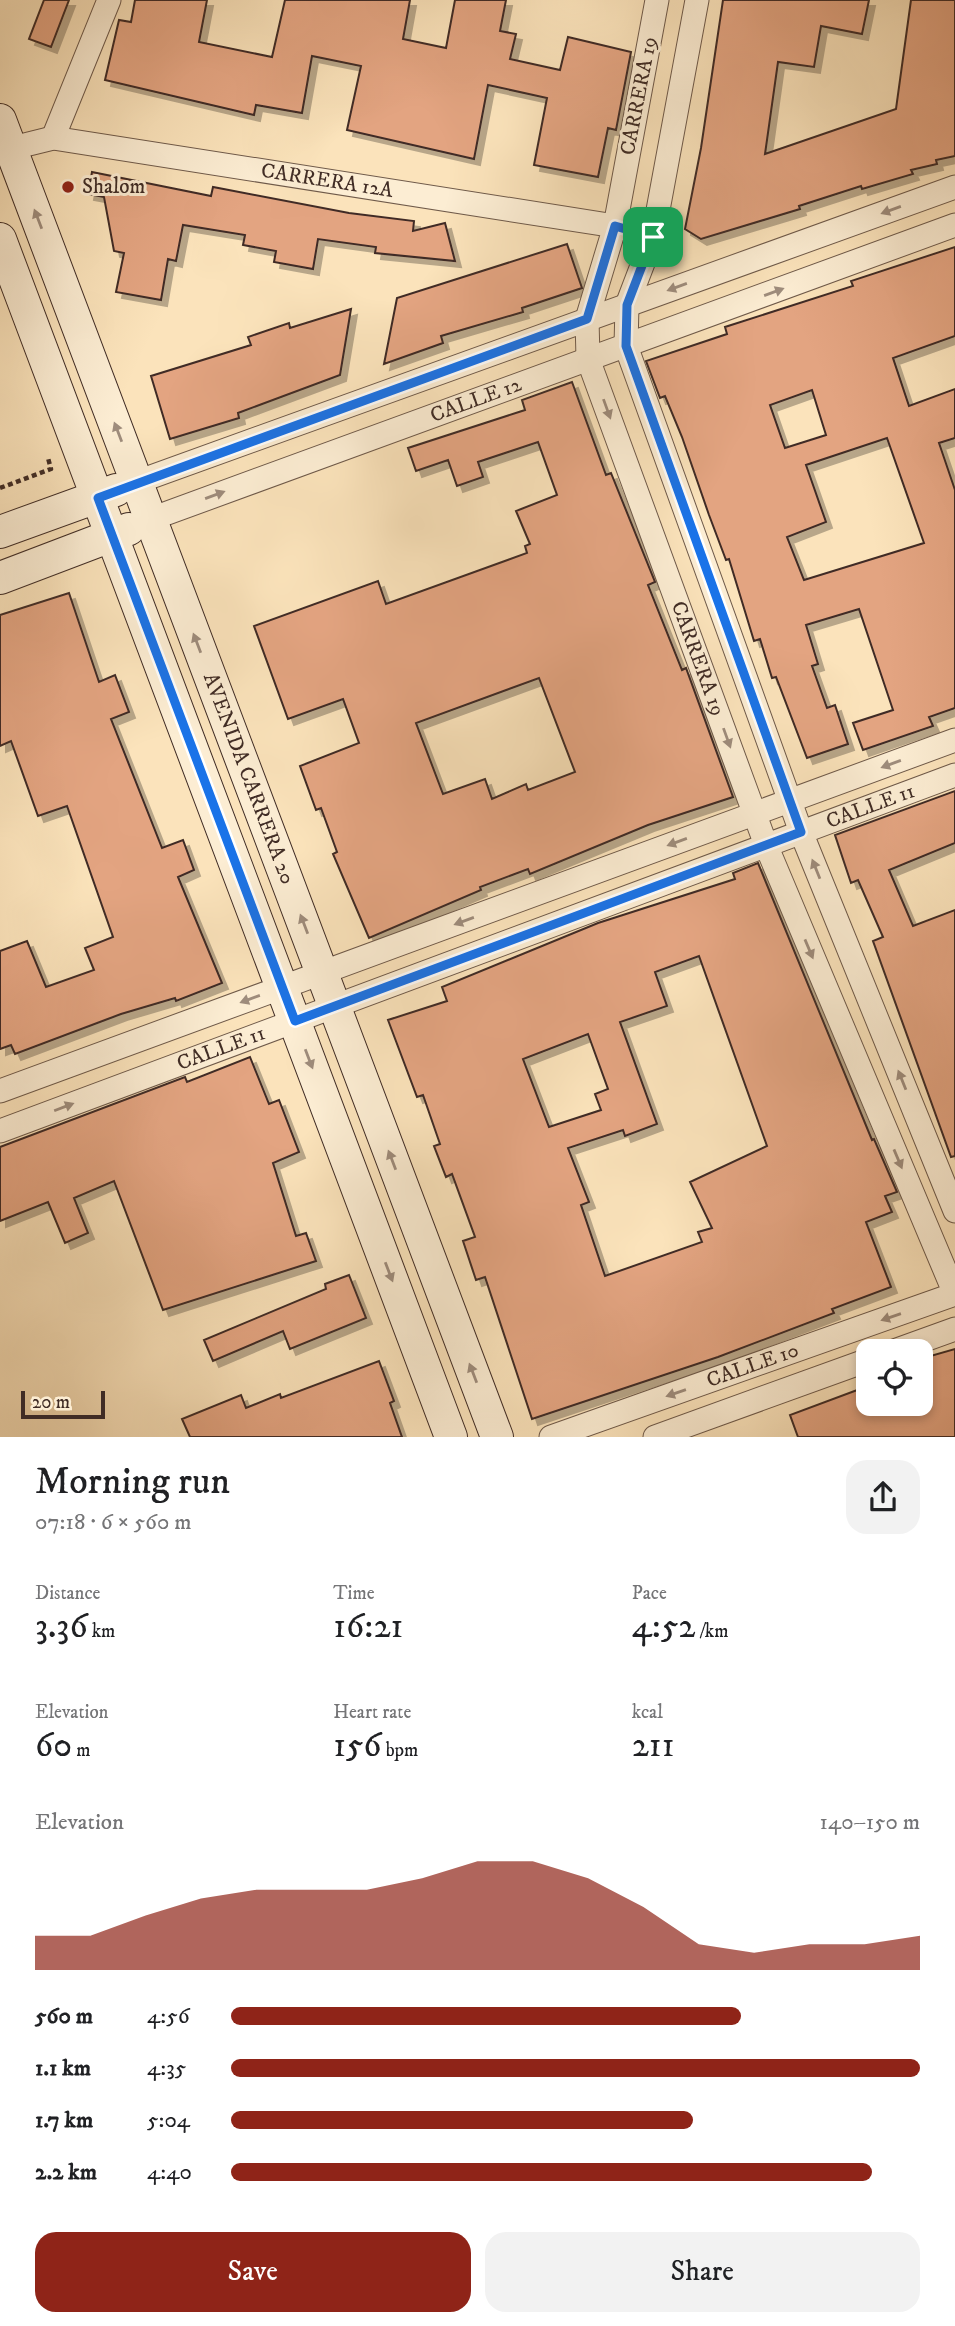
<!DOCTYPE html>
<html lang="en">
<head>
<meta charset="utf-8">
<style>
  body { margin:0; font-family:"IM FELL DW Pica",serif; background:#f2f2f2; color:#202124; height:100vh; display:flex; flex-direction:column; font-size:26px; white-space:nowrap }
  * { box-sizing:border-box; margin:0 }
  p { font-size:23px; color:#757577 }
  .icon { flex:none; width:38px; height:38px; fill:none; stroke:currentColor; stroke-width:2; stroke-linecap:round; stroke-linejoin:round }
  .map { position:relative; height:1437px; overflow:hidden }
  .drawer { display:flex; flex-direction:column; background:#fff; flex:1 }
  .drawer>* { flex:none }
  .fabs { position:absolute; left:856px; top:1339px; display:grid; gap:14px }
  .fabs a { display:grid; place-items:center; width:77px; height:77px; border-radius:14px; background:#fff; box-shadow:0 4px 10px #0003; font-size:35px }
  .scale { position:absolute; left:21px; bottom:18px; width:84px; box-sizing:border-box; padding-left:7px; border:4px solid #402c25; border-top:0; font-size:19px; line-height:24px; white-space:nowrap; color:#402c25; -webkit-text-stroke:5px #fcedd3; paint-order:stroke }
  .pin { position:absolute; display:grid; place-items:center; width:60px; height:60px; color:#fff; margin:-30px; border-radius:14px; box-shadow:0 4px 10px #0006 }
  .round { display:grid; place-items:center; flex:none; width:74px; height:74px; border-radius:21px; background:#f2f2f2 }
  .head { display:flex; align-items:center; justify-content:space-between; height:119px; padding:0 35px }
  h1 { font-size:38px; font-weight:600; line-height:52px }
  .stats { display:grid; grid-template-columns:repeat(3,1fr); gap:10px; height:119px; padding:7px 35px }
  .stats div { display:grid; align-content:center }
  .stats b { font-size:35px; font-weight:600 }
  .stats small { font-size:19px; font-weight:400 }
  .stats p { font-size:19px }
  .chart { height:196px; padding:14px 35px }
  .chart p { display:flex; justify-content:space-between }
  .chart svg { width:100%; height:126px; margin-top:7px; fill:#8f2418; opacity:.7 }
  .primary-button { display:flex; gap:14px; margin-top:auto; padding:14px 35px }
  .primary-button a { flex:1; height:80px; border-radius:21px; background:#8f2418; color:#fff; font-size:28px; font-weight:600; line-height:80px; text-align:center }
  .primary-button a+a { background:#f2f2f2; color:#202124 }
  ul { padding:0 35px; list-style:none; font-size:23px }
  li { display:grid; grid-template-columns:112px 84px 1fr; align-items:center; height:52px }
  li i { height:18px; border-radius:9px; background:#8f2418 }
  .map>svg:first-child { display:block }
</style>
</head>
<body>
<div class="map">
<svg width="955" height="1437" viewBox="0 0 955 1437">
  <defs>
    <filter id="shadow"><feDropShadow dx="6" dy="6" stdDeviation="0" flood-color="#0004"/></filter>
  </defs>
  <rect width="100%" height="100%" fill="#fbe3bb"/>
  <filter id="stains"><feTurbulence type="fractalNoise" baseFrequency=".00286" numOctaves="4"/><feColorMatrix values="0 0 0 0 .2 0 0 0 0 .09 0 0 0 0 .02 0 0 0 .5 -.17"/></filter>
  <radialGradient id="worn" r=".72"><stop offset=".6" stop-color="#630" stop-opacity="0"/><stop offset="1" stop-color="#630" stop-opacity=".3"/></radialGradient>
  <path fill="#e3a481" stroke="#402c25" stroke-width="2" fill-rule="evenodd" filter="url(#shadow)" d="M44,0h25l-18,47 -22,-8z
    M135,0h72l-8,42 73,15 13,-57h125l-7,39 43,9 9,-48h51l-6,31 16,3 -6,25 50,11 8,-33 63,15 -15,78 -8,-2 -10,49 -64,-12 13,-67 -59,-13 -14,74 -127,-29 14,-64 -49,-10 -10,57 -46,-8 -2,10 -149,-35 14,-60 12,2z
    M723,0h146l-7,34 -41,-8 -7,41 -36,-5 -13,92 131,-45 15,-109h44v156l-19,4 1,4 -26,6 2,4 -51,15 -1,-3 -62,20 1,3 -99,30 -16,-10 16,-81z
    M92,172l119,24 2,-9 136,26 65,8 -1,10 32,-8 10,38 -80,-8 1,-6 -58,-8 -5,30 -39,-7 2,-11 -33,-6 2,-10 -62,-10 -7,36 -8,-2 -7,41 -45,-8 8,-39 -10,-2 -10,-54 -16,-3z
    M567,244l15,44 -60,20 1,4 -82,24 2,7 -59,21 13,-66z
    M955,247v89l-62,22 16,48 46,-17v49l-16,5 16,47v218l-26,9 4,9 -70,24 -10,-27 40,-13 -34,-101 -53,16 12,39 -6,2 15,42 8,-3 13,39 -41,14 -31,-81 -4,1 -12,-39 -6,2 -25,-82 -3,1 -17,-45 -27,-78 -17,-41 -5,2 -14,-37 81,-27 -2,-7 128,-41 -2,-5zM812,390l14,45 -41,13 -15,-43zM887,438l37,105 -120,37 -17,-43 39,-15 -20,-57z
    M351,309l-11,66 -102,38 1,5 -69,21 -19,-63 100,-31 -3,-8 41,-14 1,5z
    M572,382l34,93 5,-2 44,109 -7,3 34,85 4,-2 47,129 -85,28 -118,49 -2,-5 -48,18 1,3 -112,48 -36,-84 4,-2 -16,-44 -5,2 -16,-44 59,-23 -16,-44 -55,20 -34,-93 124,-45 8,23 141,-51 -2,-7 5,-2 -14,-33 41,-16 -19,-53 -60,20 5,15 -26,9 -9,-26 -32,11 -8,-23 117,-38 -3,-10zM539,678l36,94 -47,18 -2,-6 -34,15 -7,-20 -42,15 -27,-71z
    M69,593l30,89 16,-7 14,37 -18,7 51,129 21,-8 11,30 -16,7 44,106 -46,18 -1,-3 -54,16 -106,40 -4,-9 -11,4v-98l27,-10 19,46 48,-17 -9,-22 28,-11 -46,-131 -29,10 -27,-75 -11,5v-131z
    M955,791v52l-66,27 24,56 42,-16v246l-4,1 -78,-216 10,-4 -25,-57 -7,3 -16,-48z
    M758,863l114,277 2,-1 23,53 -12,4 7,16 -26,10 25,65 -59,22 2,4 -116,44 -186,62 -47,-142 -9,3 -13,-39 12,-4 -23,-63 -6,3 -12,-31 6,-2 -17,-49 -6,2 -29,-77 59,-19 -5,-14 156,-64 137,-44 -2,-6zM699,956l68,190 -77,36 22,46 -14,4 4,10 -97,34 -24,-71 8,-3 -21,-54 55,-18 2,6 32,-12 -37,-102 47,-16 -12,-34zM588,1034l20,55 -13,5 6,16 -52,17 -26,-68z
    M250,1057l19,47 10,-4 20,52 -26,11 23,73 10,-3 10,28 -153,49 -49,-129 -40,17 14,35 -23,10 -17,-41 -48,19v-74l185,-70 2,5z
    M349,1275l17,43 -76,31 -7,-18 -70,30 -9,-21 122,-51 -1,-5z
    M955,1349v88h-157l-8,-22 78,-29v18h52v-45z
    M379,1361l15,40 -4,2 12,34h-212l-8,-18 59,-24 5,13 34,-14 1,4z"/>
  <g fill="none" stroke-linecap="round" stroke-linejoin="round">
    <g stroke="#6f5a4a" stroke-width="25">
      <g id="street">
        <path id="s1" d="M657,0l-42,226 -28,93 1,40 178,486 189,449"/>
        <path d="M697,0l-44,237 -26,68 -1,41 175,486 154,379"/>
        <path d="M53,138l56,-138"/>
        <path id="s2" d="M0,151l53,-13 562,88 38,11"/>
        <path d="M137,482l818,-295"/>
        <path id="s3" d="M151,519l804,-294"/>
        <path d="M0,1091l955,-351"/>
        <path id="s4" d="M0,1131l955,-356"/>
        <path d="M894,1351l61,-22"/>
        <path id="s5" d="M551,1437l404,-143"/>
        <path d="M655,1437l213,-77"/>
      </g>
    </g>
    <g stroke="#402c25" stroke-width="34">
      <g id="secondary">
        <path id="s6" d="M0,120l497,1317"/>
        <path d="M0,239l451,1198"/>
        <path d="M0,532l116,-42"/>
        <path d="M0,578l129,-49"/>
      </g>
    </g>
    <path stroke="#402c25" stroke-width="4.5" stroke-dasharray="5 3.5" stroke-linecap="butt" d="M0,488l51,-19 -3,-11"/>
    <use href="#street" stroke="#fcedd3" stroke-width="23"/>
    <use href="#secondary" stroke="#fcedd3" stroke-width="32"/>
  </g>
  <defs><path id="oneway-solid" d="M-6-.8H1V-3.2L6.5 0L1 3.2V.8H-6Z" transform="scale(1.75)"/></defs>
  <g fill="#9e8c7c">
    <use href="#oneway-solid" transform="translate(891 210) rotate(160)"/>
    <use href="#oneway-solid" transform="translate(38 219) rotate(-111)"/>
    <use href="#oneway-solid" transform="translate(677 287) rotate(160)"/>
    <use href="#oneway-solid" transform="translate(774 292) rotate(-20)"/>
    <use href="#oneway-solid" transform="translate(607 409) rotate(70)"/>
    <use href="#oneway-solid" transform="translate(118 432) rotate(-111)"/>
    <use href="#oneway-solid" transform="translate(215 495) rotate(-20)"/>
    <use href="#oneway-solid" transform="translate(197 643) rotate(-111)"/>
    <use href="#oneway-solid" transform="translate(727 738) rotate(70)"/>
    <use href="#oneway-solid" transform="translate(891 764) rotate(160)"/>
    <use href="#oneway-solid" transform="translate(677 842) rotate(160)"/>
    <use href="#oneway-solid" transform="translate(816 869) rotate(-112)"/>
    <use href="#oneway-solid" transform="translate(464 921) rotate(160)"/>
    <use href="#oneway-solid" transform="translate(304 924) rotate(-111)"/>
    <use href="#oneway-solid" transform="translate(809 949) rotate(67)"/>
    <use href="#oneway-solid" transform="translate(250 999) rotate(160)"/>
    <use href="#oneway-solid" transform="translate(309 1059) rotate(69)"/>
    <use href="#oneway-solid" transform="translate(902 1080) rotate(-112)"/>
    <use href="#oneway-solid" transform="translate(64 1107) rotate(-21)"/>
    <use href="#oneway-solid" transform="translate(898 1159) rotate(67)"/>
    <use href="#oneway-solid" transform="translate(392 1160) rotate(-111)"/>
    <use href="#oneway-solid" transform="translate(389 1272) rotate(69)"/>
    <use href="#oneway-solid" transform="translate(891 1317) rotate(161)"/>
    <use href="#oneway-solid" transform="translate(473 1373) rotate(-111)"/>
    <use href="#oneway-solid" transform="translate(676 1393) rotate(161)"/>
  </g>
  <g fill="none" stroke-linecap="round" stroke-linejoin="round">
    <g stroke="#fff" stroke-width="14">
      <path id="route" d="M615,226l38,11 -26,68 -1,41 175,486 -506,189 -197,-523 489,-179z"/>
    </g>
    <use href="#route" stroke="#1a73e8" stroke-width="9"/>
  </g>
  <circle fill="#8f2418" stroke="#fcedd3" stroke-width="2.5" cx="68" cy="187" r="7"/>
  <g text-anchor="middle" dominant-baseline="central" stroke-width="6" stroke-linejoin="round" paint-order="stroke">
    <g font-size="21" fill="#402c25" stroke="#fcedd3">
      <text transform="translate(639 96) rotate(-79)">CARRERA 19</text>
      <text stroke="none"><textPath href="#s2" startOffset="332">CARRERA 12A</textPath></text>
      <text stroke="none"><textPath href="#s3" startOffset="346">CALLE 12</textPath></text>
      <text stroke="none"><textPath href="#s1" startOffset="686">CARRERA 19</textPath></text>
      <text stroke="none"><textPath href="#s6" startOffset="704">AVENIDA CARRERA 20</textPath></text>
      <text stroke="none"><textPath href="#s4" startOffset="929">CALLE 11</textPath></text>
      <text stroke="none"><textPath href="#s4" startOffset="236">CALLE 11</textPath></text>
      <text stroke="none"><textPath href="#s5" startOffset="214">CALLE 10</textPath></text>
    </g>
    <g font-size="21" fill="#402c25" stroke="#fcedd3" text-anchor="start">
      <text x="82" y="187">Shalom</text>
    </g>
  </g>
  <rect width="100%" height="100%" filter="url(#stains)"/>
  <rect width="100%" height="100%" fill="url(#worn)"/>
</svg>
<div class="fabs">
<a><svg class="icon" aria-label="locate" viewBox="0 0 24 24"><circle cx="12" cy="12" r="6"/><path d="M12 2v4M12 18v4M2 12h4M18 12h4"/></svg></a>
</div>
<div class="scale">20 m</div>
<div class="pin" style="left:653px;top:237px;background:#1e9e55"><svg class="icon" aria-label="arrive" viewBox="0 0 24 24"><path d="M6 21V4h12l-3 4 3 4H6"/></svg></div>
</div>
<section class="drawer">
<div class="head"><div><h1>Morning run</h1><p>07:18 · 6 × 560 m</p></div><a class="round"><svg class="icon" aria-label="share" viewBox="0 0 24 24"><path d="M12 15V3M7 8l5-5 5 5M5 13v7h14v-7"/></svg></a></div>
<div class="stats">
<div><p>Distance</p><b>3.36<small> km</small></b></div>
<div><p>Time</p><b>16:21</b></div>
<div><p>Pace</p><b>4:52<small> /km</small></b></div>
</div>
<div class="stats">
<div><p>Elevation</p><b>60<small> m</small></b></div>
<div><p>Heart rate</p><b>156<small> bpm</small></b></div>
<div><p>kcal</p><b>211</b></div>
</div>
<div class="chart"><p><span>Elevation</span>140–150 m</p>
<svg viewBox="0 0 160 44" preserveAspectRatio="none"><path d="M0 44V32L10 32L20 25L30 19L40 16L50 16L60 16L70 12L80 6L90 6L100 12L110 22L120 35L130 38L140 35L150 35L160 32V44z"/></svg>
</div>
<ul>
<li><b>560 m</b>4:56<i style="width:74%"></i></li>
<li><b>1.1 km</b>4:35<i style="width:100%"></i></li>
<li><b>1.7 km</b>5:04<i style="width:67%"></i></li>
<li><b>2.2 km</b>4:40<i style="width:93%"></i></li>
</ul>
<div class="primary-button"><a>Save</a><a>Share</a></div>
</section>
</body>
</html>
